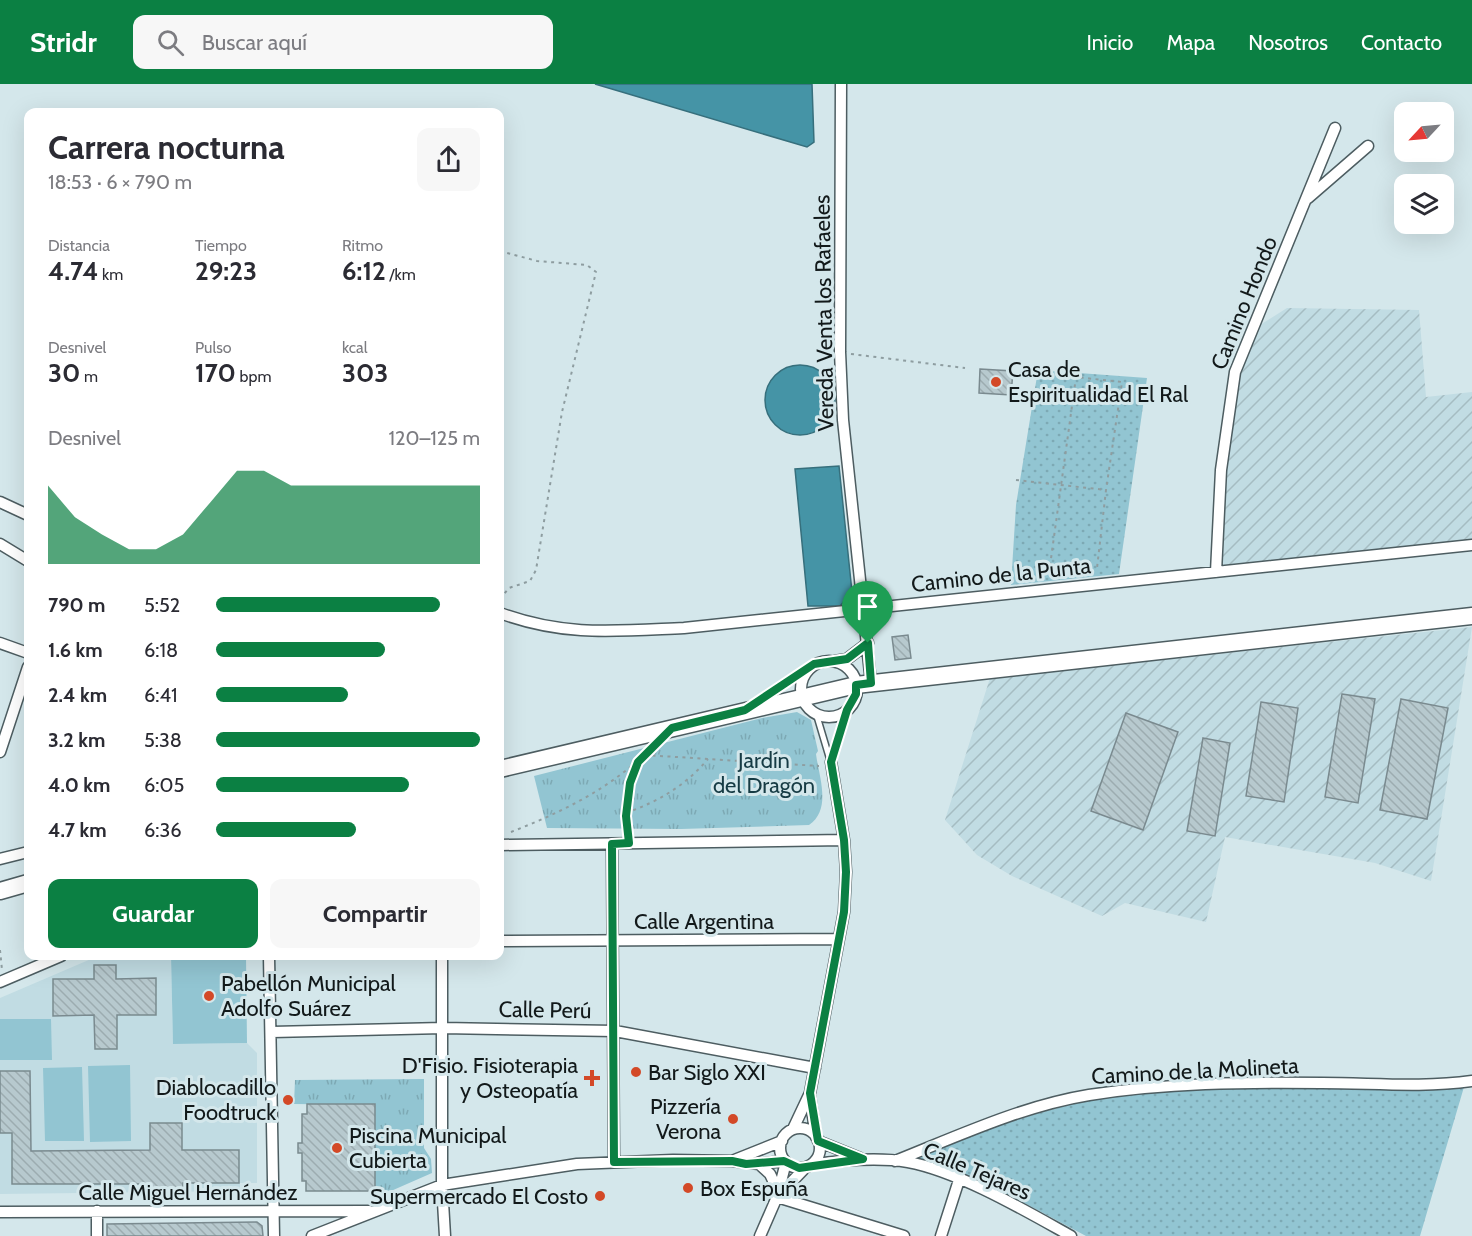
<!DOCTYPE html>
<html lang="es">
<head>
<meta charset="utf-8">
<style>
  body { margin:0; font-family:Cabin,sans-serif; background:#f7f7f7; color:#2b2b33; height:100vh; display:flex; flex-direction:column; font-size:22px; white-space:nowrap }
  * { box-sizing:border-box; margin:0 }
  p { font-size:20px; color:#7c7c81 }
  .icon { flex:none; width:33px; height:33px; fill:none; stroke:currentColor; stroke-width:2; stroke-linecap:round; stroke-linejoin:round }
  .map { position:relative; flex:1; overflow:hidden }
  .sheet { position:absolute; left:24px; top:24px; width:480px; height:852px; display:flex; flex-direction:column; background:#fff; border-radius:12px; box-shadow:0 6px 24px #0002 }
  .sheet>* { flex:none }
  .needle { width:39px; rotate:244deg }
  .tools { position:absolute; left:1394px; top:18px; display:grid; gap:12px }
  .tools a { display:grid; place-items:center; width:60px; height:60px; border-radius:12px; background:#fff; box-shadow:0 6px 24px #0002; font-size:30px }
  .pin { position:absolute; display:grid; place-items:center; width:51px; height:51px; color:#fff; margin:-62px -26px; border-radius:50% 50% 50% 0; rotate:-45deg; box-shadow:0 0 6px #0007 }
  .pin .icon { rotate:45deg }
  .round { display:grid; place-items:center; flex:none; width:63px; height:63px; border-radius:12px; background:#f7f7f7 }
  .head { display:flex; align-items:center; justify-content:space-between; height:102px; padding:0 24px }
  h1 { font-size:33px; font-weight:800; line-height:45px }
  .metrics { display:grid; grid-template-columns:repeat(3,1fr); gap:9px; height:102px; padding:6px 24px }
  .metrics div { display:grid; align-content:center }
  .metrics b { font-size:26px; font-weight:800 }
  .metrics small { font-size:16px; font-weight:400 }
  .metrics p { font-size:16px }
  .chart { height:168px; padding:12px 24px }
  .chart p { display:flex; justify-content:space-between }
  .chart svg { width:100%; height:108px; margin-top:6px; fill:#0b8043; opacity:.7 }
  .cta { display:flex; gap:12px; margin-top:auto; padding:12px 24px }
  .cta a { flex:1; height:69px; border-radius:12px; background:#0b8043; color:#fff; font-size:24px; font-weight:800; line-height:69px; text-align:center }
  .cta a+a { background:#f7f7f7; color:#2b2b33 }
  ul { padding:0 24px; list-style:none; font-size:20px }
  li { display:grid; grid-template-columns:96px 72px 1fr; align-items:center; height:45px }
  li i { height:15px; border-radius:8px; background:#0b8043 }
  header { display:flex; align-items:center; gap:36px; box-sizing:border-box; height:84px; padding:0 30px; background:#0b8043; color:#fff }
  header strong { font-size:28px }
  nav { display:flex; gap:33px; margin-inline-start:auto; font-size:21px }
  .search { width:420px; height:54px; background:#f7f7f7; display:flex; align-items:center; gap:15px; box-sizing:border-box; padding:0 21px; border-radius:12px; color:#7c7c81; font-size:22px }
  .map>svg:first-child { display:block }
</style>
</head>
<body>
<header>
<strong>Stridr</strong>
<div class="search"><svg class="icon" aria-label="search" viewBox="0 0 24 24"><circle cx="10" cy="10" r="6"/><path d="M15 15l6 6"/></svg>Buscar aquí</div>
<nav><a>Inicio</a><a>Mapa</a><a>Nosotros</a><a>Contacto</a></nav>
</header>
<div class="map">
<svg width="1472" height="1152" viewBox="0 0 1472 1152">
  <defs>
    <pattern id="industrial-furrows" width="10" height="10" patternUnits="userSpaceOnUse" patternTransform="scale(1.5)"><rect width="10" height="10" fill="#c1dce3"/><path d="M-1 1l2-2M0 10L10 0M9 11l2-2" fill="none" stroke="#a5bcc2"/></pattern>
    <pattern id="grass-dots" width="8" height="8" patternUnits="userSpaceOnUse" patternTransform="scale(1.5)"><rect width="8" height="8" fill="#92c5d2"/><path d="M2 2h.1M6 6h.1" fill="none" stroke="#7da9b4" stroke-width="1.8" stroke-linecap="round"/></pattern>
    <pattern id="park-tufts" width="24" height="20" patternUnits="userSpaceOnUse" patternTransform="scale(1.5)"><rect width="24" height="20" fill="#92c5d2"/><path d="M3 7l-1-3M5 7V3M7 7l1-3M15 17l-1-3M17 17v-4M19 17l1-3" fill="none" stroke="#7da9b4"/></pattern>
    <pattern id="building-back-hatch" width="6" height="6" patternUnits="userSpaceOnUse" patternTransform="scale(1.5)"><rect width="6" height="6" fill="#b7c9ce"/><path d="M-1 5l2 2M0 0l6 6M5-1l2 2" fill="none" stroke="#9cacb0"/></pattern>
  </defs>
  <rect width="100%" height="100%" fill="#d4e7eb"/>
  <path fill="#c1dce3" d="M98,872h73l2,88 74,-1 10,10v130h-17v8l-240,3v-196z"/>
  <path fill="url(#industrial-furrows)" d="M1287,224l132,2 7,87 46,-5v148l-248,26 -4,-14 13,-157 27,-70z
    M1472,543l-41,254 -56,-18 -150,-26 -19,85 -81,-19 -23,13 -90,-40 -35,-21 -32,-35 45,-142z"/>
  <path fill="url(#grass-dots)" d="M1038,286l109,8 -28,196 -108,11 5,-80z
    M1464,1003l-44,149h-334l-101,-54 -67,-23 1,-4c62,-23 122,-47 187,-57 78,-12 161,-11 240,-10 40,0 79,3 118,-1z"/>
  <path fill="url(#park-tufts)" d="M797,628l14,8 7,31 -2,3c3,23 16,55 -7,71l-128,4 -134,-1 -13,-52 228,-58z
    M424,995v69l7,11 1,14 -57,25v-93l-81,-1 1,-24z"/>
  <path fill="#92c5d2" d="M171,872h75l1,87 -74,1z
    M0,935h51l1,41h-52z
    M130,981l1,76 -41,1 -2,-76z
    M82,983l2,74h-39l-2,-73z"/>
  <path fill="#4594a6" stroke="#366f7c" stroke-width="1.5" d="M595,0h217l2,58 -7,5z
    M765 316a35 35 0 1 1 70 0a35 35 0 1 1-70 0Z
    M839,382l13,126 -12,14h-32l-13,-137z"/>
  <path fill="url(#building-back-hatch)" stroke="#7a8a8f" stroke-width="1.5" d="M980,285l33,2 -2,24 -32,-2z
    M908,551l3,23 -16,2 -3,-23z
    M1342,610l33,5 -17,104 -33,-6z
    M1401,615l47,9 -21,111 -47,-9z
    M1261,618l37,6 -14,94 -38,-6z
    M1126,629l52,19 -35,98 -52,-19z
    M1203,654l27,5 -15,93 -28,-5z
    M94,881h22v14l40,-1v37h-39v34h-22l-1,-34 -41,1v-37h41z
    M0,987h30l1,80 119,-1v-27h32v27h57v33h-56v15h-32v-14h-139v-51h-12z
    M307,1020h68v87h-69v-10h-4v-28h-4v-10h4v-29h5z
    M257,1138l5,4 1,10h-156v-12z"/>
  <g fill="none" stroke-linecap="round" stroke-linejoin="round">
    <g stroke="#4d5d61" stroke-width="8">
      <path id="service" d="M757,618l50,-31
        M816,629l14,47
        M831,678l16,-52"/>
    </g>
    <g stroke="#4d5d61" stroke-width="13">
      <path id="minor" d="M841,0l-1,268 3,68 28,263
        M1308,114l60,-52
        M0,418l28,13
        M0,460l28,17
        M1216,488l5,-102 14,-98 100,-244
        M500,529c65,24 116,18 184,15l788,-83
        M0,559l28,10
        M835,577l12,-2 21,-16
        M801 605a28 28 0 1 1 56 0a28 28 0 1 1-56 0Z
        M0,668l28,-85
        M612,760l2,318
        M500,761l344,-5
        M0,775l28,-7
        M500,857l338,-2
        M269,872l5,280
        M442,872v229l3,51
        M0,898l61,-26
        M272,948l171,-4 172,3 200,37
        M810,1012l6,41
        M780 1064a20 20 0 1 1 40 0a20 20 0 1 1-40 0Z
        M793,1045l17,-36 34,-181 2,-40 -2,-32 -13,-78
        M818,1057l42,17
        M732,1077l50,-20
        M895,1077c63,-25 127,-55 194,-66 76,-12 156,-13 233,-12 51,0 99,5 150,-2
        M759,1080l11,10 8,17
        M811,1081c32,-5 65,-8 97,-3 50,9 118,49 163,74
        M779,1111l26,-27
        M777,1113l127,39
        M0,1128l369,-1
        M97,1152v-25
        M312,1152l130,-51 135,-21 96,-4 59,1 27,3 25,-3
        M760,1152l17,-39 9,-35
        M941,1152l18,-56"/>
    </g>
    <g stroke="#4d5d61" stroke-width="19">
      <path id="primary" d="M500,685l356,-84 616,-69
        M0,807l28,-8"/>
    </g>
    <path stroke="#8e9da0" stroke-width="2" stroke-dasharray="3 4.5" stroke-linecap="butt" d="M500,167l37,10 50,4 9,7 -34,140 -26,158 -6,11 -21,7 -9,11
      M851,270l114,14
      M1016,396l90,10 -9,78
      M1049,489l27,-196 46,5 -16,108
      M645,671l174,11
      M626,729c33,-12 59,-27 82,-54
      M511,748c51,-20 101,-44 140,-84
      M628,748c-3,-24 0,-46 9,-68
      M0,866l2,20"/>
    <use href="#service" stroke="#fff" stroke-width="5"/>
    <use href="#minor" stroke="#fff" stroke-width="10"/>
    <use href="#primary" stroke="#fff" stroke-width="16"/>
  </g>
  <g fill="none" stroke-linecap="round" stroke-linejoin="round">
    <g stroke="#fff" stroke-width="12">
      <path id="route" d="M868,559l3,40 -15,2v9l-9,16 -16,52 13,78 2,32 -2,40 -34,181 8,48 45,18 -64,9 -15,-7 -38,3 -14,-3 -118,1 -2,-318 17,-1 -3,-27 4,-33 8,-21 34,-34 73,-18 69,-46 33,-5z"/>
    </g>
    <use href="#route" stroke="#0b8043" stroke-width="8"/>
  </g>
  <g fill="#d34927" stroke="#d4e7eb" stroke-width="2">
    <circle cx="996" cy="298" r="6"/>
    <circle cx="209" cy="912" r="6"/>
    <circle cx="636" cy="988" r="6"/>
    <path d="M589 985h6v6h6v6h-6v6h-6v-6h-6v-6h6z"/>
    <circle cx="288" cy="1016" r="6"/>
    <circle cx="733" cy="1035" r="6"/>
    <circle cx="337" cy="1064" r="6"/>
    <circle cx="688" cy="1104" r="6"/>
    <circle cx="600" cy="1112" r="6"/>
  </g>
  <g text-anchor="middle" dominant-baseline="central" stroke-width="6" stroke-linejoin="round" paint-order="stroke">
    <g font-size="22" fill="#12191a" stroke="#d4e7eb">
      <text transform="translate(1244 219) rotate(-68)">Camino Hondo</text>
      <text transform="translate(824 229) rotate(-91)">Vereda Venta los Rafaeles</text>
      <text transform="translate(1001 491) rotate(-6)">Camino de la Punta</text>
      <text x="704" y="837">Calle Argentina</text>
      <text transform="translate(545 926) rotate(1)">Calle Perú</text>
      <text transform="translate(1195 987) rotate(-3)">Camino de la Molineta</text>
      <text transform="translate(977 1087) rotate(23)">Calle Tejares</text>
      <text x="188" y="1108">Calle Miguel Hernández</text>
    </g>
    <g font-size="22" fill="#12191a" stroke="#d4e7eb" text-anchor="start">
      <text x="1008" y="285">Casa de<tspan x="1008" dy="25">Espiritualidad El Ral</tspan></text>
      <text x="221" y="899">Pabellón Municipal<tspan x="221" dy="25">Adolfo Suárez</tspan></text>
      <text x="578" y="981" text-anchor="end">D'Fisio. Fisioterapia<tspan x="578" dy="25">y Osteopatía</tspan></text>
      <text x="648" y="988">Bar Siglo XXI</text>
      <text x="276" y="1003" text-anchor="end">Diablocadillo<tspan x="276" dy="25">Foodtruck</tspan></text>
      <text x="721" y="1022" text-anchor="end">Pizzería<tspan x="721" dy="25">Verona</tspan></text>
      <text x="349" y="1051">Piscina Municipal<tspan x="349" dy="25">Cubierta</tspan></text>
      <text x="700" y="1104">Box Espuña</text>
      <text x="588" y="1112" text-anchor="end">Supermercado El Costo</text>
    </g>
    <g font-size="22" fill="#163b44" stroke="#d4e7eb">
      <text x="764" y="676">Jardín<tspan x="764" dy="25">del Dragón</tspan></text>
    </g>
  </g>
</svg>
<div class="tools">
<a><svg class="needle" viewBox="-14 -14 28 28"><path d="M0-13l5 13h-10z" fill="#e53935"/><path d="M0 13l5-13h-10z" fill="#7c7c81"/></svg></a>
<a><svg class="icon" aria-label="layers" viewBox="0 0 24 24"><path d="M12 4l9 5-9 5-9-5zM3 14l9 5 9-5"/></svg></a>
</div>
<div class="pin" style="left:868px;top:559px;background:#1e9e55"><svg class="icon" aria-label="arrive" viewBox="0 0 24 24"><path d="M6 21V4h12l-3 4 3 4H6"/></svg></div>
<section class="sheet">
<div class="head"><div><h1>Carrera nocturna</h1><p>18:53 · 6 × 790 m</p></div><a class="round"><svg class="icon" aria-label="share" viewBox="0 0 24 24"><path d="M12 15V3M7 8l5-5 5 5M5 13v7h14v-7"/></svg></a></div>
<div class="metrics">
<div><p>Distancia</p><b>4.74<small> km</small></b></div>
<div><p>Tiempo</p><b>29:23</b></div>
<div><p>Ritmo</p><b>6:12<small> /km</small></b></div>
</div>
<div class="metrics">
<div><p>Desnivel</p><b>30<small> m</small></b></div>
<div><p>Pulso</p><b>170<small> bpm</small></b></div>
<div><p>kcal</p><b>303</b></div>
</div>
<div class="chart"><p><span>Desnivel</span>120–125 m</p>
<svg viewBox="0 0 160 44" preserveAspectRatio="none"><path d="M0 44V12L10 25L20 32L30 38L40 38L50 32L60 19L70 6L80 6L90 12L100 12L110 12L120 12L130 12L140 12L150 12L160 12V44z"/></svg>
</div>
<ul>
<li><b>790 m</b>5:52<i style="width:85%"></i></li>
<li><b>1.6 km</b>6:18<i style="width:64%"></i></li>
<li><b>2.4 km</b>6:41<i style="width:50%"></i></li>
<li><b>3.2 km</b>5:38<i style="width:100%"></i></li>
<li><b>4.0 km</b>6:05<i style="width:73%"></i></li>
<li><b>4.7 km</b>6:36<i style="width:53%"></i></li>
</ul>
<div class="cta"><a>Guardar</a><a>Compartir</a></div>
</section>
</div>
</body>
</html>
